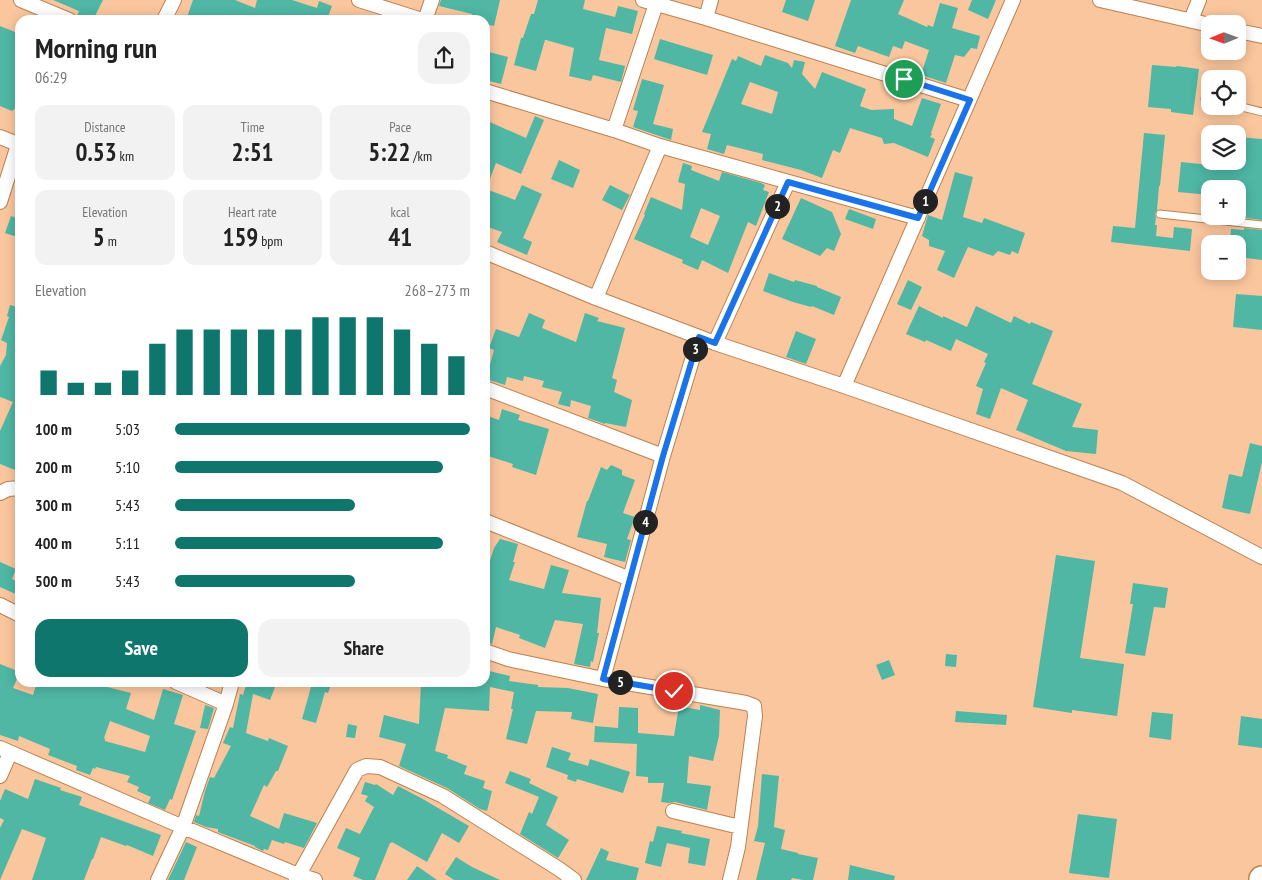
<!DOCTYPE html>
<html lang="en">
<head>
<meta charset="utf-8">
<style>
  body { margin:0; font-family:"PT Sans Narrow",sans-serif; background:#f2f2f2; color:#222; height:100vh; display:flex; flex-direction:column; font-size:19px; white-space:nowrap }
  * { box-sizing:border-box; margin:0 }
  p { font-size:16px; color:#767676 }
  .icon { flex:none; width:28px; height:28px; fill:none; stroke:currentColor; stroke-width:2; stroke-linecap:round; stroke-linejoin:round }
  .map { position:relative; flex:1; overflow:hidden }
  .details { position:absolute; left:15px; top:15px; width:475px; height:672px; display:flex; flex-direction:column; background:#fff; border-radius:15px; box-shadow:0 2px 12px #0003 }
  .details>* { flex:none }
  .needle { width:32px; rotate:269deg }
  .controls { position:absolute; left:1201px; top:15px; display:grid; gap:10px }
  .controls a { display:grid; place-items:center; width:45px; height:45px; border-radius:10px; background:#fff; box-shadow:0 2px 12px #0003; font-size:25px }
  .pin { position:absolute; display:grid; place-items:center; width:42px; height:42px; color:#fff; margin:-21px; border:2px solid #fff; border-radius:50%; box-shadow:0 1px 5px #0007 }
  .km { position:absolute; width:25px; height:25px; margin:-12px; border-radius:50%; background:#222; color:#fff; font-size:14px; line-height:25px; text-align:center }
  .round { display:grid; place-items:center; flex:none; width:52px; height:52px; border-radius:15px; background:#f2f2f2 }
  .overview { display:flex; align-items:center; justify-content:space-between; height:85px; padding:0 20px }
  h1 { font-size:28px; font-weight:600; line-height:38px }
  .stats { display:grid; grid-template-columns:repeat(3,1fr); gap:8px; height:85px; padding:5px 20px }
  .stats div { display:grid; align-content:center; border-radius:12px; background:#f2f2f2; text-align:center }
  .stats b { font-size:25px; font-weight:600 }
  .stats small { font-size:14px; font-weight:400 }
  .stats p { font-size:14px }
  .chart { height:140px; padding:10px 20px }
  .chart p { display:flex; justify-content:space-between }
  .chart svg { width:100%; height:90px; margin-top:5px; stroke:#0f766e; stroke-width:6 }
  .cta { display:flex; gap:10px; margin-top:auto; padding:10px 20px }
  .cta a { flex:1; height:58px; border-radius:15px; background:#0f766e; color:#fff; font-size:20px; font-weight:600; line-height:58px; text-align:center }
  .cta a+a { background:#f2f2f2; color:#222 }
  ul { padding:0 20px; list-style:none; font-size:16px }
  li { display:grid; grid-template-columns:80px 60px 1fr; align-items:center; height:38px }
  li i { height:12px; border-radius:6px; background:#0f766e }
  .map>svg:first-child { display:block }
</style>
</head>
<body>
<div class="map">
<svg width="1262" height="880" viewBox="0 0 1262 880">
  <rect width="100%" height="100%" fill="#fac69d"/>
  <path fill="#4fb7a4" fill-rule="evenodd" d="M53,0h50l-8,16 -3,-1 -2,5h-5l-8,-4 2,-5z
    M193,0h42l20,8 2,-8h35l25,8 2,-7 13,5 -5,14h-141z
    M441,0h59l-6,26 -9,-2v-4h-14l1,-6 -33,-8z
    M538,0h47l-2,9 32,8 3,-11 20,5 -6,23 -26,-6 -7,32 26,6 -4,16 -28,-7 -2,6 -22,-5 5,-28 -28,-8h-1l-9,31 -22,-6 7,-27h2l8,-24h3z
    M786,0h29l-7,21 -26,-9z
    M851,0h53l-6,14 29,13 1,-2 5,2 7,-24 18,5 -6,20 28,8 -3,13 -6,-1 -7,9 -9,-2 -9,28 -25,-8 8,-25 -24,-9 -3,8 -9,-3 -4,11 -31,-11 -3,7 -20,-7z
    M972,0h24l-8,19 -20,-9z
    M0,26l20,8v68l-2,4 -6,5 -12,-5z
    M660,39l53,16 -6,20 -53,-16z
    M485,51l23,6 -7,27 -16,-4z
    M765,55l23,8 4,5 2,-8 11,2 -3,12 13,15 7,-17 44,17 -6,17 11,4 23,-1v10l18,7 10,-28 19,6 -10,29 1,1 -2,3 5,2 -7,18 -34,-14 -10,1 -2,-6 -32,-10 -10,25 -7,-3 -11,28 -21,-8 -39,-10 1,-6 -36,-9 -3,9 -17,-5 4,-15 -9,-2 30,-73 4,2 2,-5 23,10zM750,82l28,10 -6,22 -31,-10z
    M1152,65l24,2 1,-1 22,3 -6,46 -22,-3v-3l-23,-2z
    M642,79l22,6 -11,39 20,5 -2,11 -38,-13 5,-16 -5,-1z
    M535,116l9,4 -23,54 -25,-11 -10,26 29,11 7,-15 20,9 -19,44 9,4 -5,13 -30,-13 5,-10 -17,-6v-106l41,18z
    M1144,133l21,2 -5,51h-1l-2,24 -2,4 1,3 -1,8h2l-1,11 17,2 1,-11 18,2 -2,22 -79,-9 2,-16 22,2z
    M1238,137l24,2v81l-17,-2 1,-10 -8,-1v-18h-28v6l-32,-3 3,-30 48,5 1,-6h8z
    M559,160l21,10 -7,18 -22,-9z
    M683,163l9,3 -1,4 28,11 3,-9 39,11 4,2 -2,5 6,2 -13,34 -8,-4 -20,51 -26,-13 -4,10 -16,-7 1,-3 -49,-21 11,-24 -1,-1 7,-17 31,13 3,-26 -7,-2zM701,208l19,8 -12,29 -18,-8z
    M955,172l18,5 -10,40 19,6 2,-5 41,15 -7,21 -6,-3 -2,4 -12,-4 -5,5 -25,-9 -14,31 -17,-8 8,-19 -16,-5v-6l-7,-4 6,-21 14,5z
    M610,185l20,10 -8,15 -20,-10z
    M801,198l31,14 9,22 -7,17 -7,-3 -7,8 -38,-17z
    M849,209l27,10 -3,10 -28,-10z
    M11,216l9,3v19l-15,-5z
    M1244,228l18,2v30l-24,-3v-13h-8l1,-15 13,1z
    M769,273l25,9 1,-2 22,6v1l24,10 -7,18 -22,-9 -1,1 -18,-5 -30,-11z
    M908,280l14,7 -11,23 -14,-6z
    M1236,294l26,2v34l-29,-3z
    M10,305l10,3v164l-20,-8v-33l13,-29 -13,-5v-31l6,-11 1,-12 -6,-3 8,-23 -2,-1z
    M919,306l24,12v-2l24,11 9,-21 35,17 3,-7 16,8 1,-2 22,9 -21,53 50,20 -10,23 26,3 -2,24 -30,-3 -50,-21 12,-30 -27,-12 -11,31 -14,-5 7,-25 -7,-3 10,-23 -2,-1 4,-8 -32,-15 -5,12 -25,-11 -1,2 -19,-8z
    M529,313l16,7 -3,8 34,14 9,-29 14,5 -2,3 28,7 -13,50 5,2 -3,12 18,8 -6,27 -21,-4v1l-17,-6 3,-12 -20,-6 -1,7 -12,-3 4,-12 -20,-5 2,-6 -20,-5 -1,5 -16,-4 -2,8 -19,-6 8,-29 -5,-2 7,-19 23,8z
    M796,331l20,8 -10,25 -20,-7z
    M502,409l18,6 -2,5 31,9 -13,46 -24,-8 1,-3 -28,-9v-40l14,5z
    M1250,443l12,3v16l-12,52 -28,-6 7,-34 13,3z
    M611,465l11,5v5l13,5 -12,33 12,4 -8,22 4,1 -6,22 -21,-5 3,-13 -30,-7 10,-36h1l13,-34 6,3z
    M500,539l18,5 -5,18h2l-6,18 35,9 7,-24 18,5 -7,23 39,5 -4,35h2l-6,29 -2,-1 -1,6 -16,-3 9,-40 -28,-4 -10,28 -26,-10 1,-3 -24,-8 -4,17 -7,-2v-66l9,-28z
    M1056,555l39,6 -15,97 44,6 -7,52 -45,-6v3l-39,-6z
    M0,562l16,7 -4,10 8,4v13l-20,-9z
    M1133,583l35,5 -3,20 -11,-1 -9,49 -20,-3 8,-49h-3z
    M946,654l11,1 -1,12 -11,-1z
    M889,660l6,15 -13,5 -6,-15z
    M0,664l20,8 -7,16 20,7 4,-13h63l-1,3 32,8 -5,16 28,11 9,-31 20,6 -9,29 22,7 -24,69 -2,-1 -5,11 -17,-7 3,-6 -14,-6 2,-4 -12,-5 3,-6 -34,-9 -1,2 -2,-1 -3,7 -14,-5 1,-4 -29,-11 2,-6 -31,-13 -1,5 -18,-6zM110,721l40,15 -5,16 -40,-11v-2l-1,-1z
    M485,670l25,6 -1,5 29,4v2l30,1 30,6 -5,29 -22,-4 1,-7 -36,-1 -9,33 -21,-5 7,-30h-2l3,-17 -24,-5 -1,24 -44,-3 -10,43 13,4 -1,3 20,8 -3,8 21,7 -2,7 9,3 -5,20 -7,-2 -33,-21 -48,-22 7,-22 -27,-7 5,-22 35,9 2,-42h64z
    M247,682h30l-7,18 -17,-6 -7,39 22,8 1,-3 19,8 -10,25h-2l-9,16 -3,-2 -14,31 29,13 5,-16 33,10 -13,25 -19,-6 -1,2 -12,-4 -4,10 -4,-1 -1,2 -8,-4v-1l-37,-14v-3l-12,-2 -12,-5 2,-7 3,1 6,-25 5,-14 4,1 17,-32 -8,-3 7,-16 3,1 7,-34 3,1z
    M303,682h29l-4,11 -3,-1 -9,31 -14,-4 9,-32 -8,-3z
    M205,705l9,3 -6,21 -8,-1z
    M700,705l20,5 -1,26 -6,25 -24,-5 -2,27 24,3 -4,24 -32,-8 -6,1 -8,-1 3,-19h-16v-6l-12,-1 1,-32 -43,-2 1,-16 23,2 1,-21 19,1v25l36,3 5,-30 21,4z
    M956,711l51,4 -1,10 -51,-3z
    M1152,712l21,2 -2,26 -22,-3z
    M1241,716l21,3v29l-24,-3z
    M348,724l9,2 -2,12 -9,-1z
    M552,747l19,6 -3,7 20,6 2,-7 40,13 -7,21 -46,-14 -1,3 -9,-3 1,-4 -22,-8z
    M510,771l21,8 -2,4 29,14 -12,28 23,15 -11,18 -38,-24 9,-22 3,2 7,-17 -34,-14z
    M762,774l17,2 -5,51 11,3 -4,19 17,4v1l20,4 -5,22h-10l-11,-2 -1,2h-35l9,-37 -11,-2 4,-15z
    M35,779l26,9 -1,2 22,7 -3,8 82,30 -8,21 -26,-11 -1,1 -25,-9 -8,22h-1l-8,21h-52l14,-42 -24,-9 -22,51v-52l4,-8 -4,-2v-17l5,-12 23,10z
    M365,782l10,3 1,-1 17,11 5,-9 23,12 48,28 -10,17 -17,-10 -15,29 -35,-20 -1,1h-1l-15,37h-12l-10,-4 7,-18 -23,-10 9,-20 14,6 14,-27 -9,-6 3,-5 -7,-2z
    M1078,814l39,5 -8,59 -40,-5z
    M657,826l25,5 -1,2 29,6 -5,27 -17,-3 2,-15 -23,-5 -6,24 -16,-4 5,-22 3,1z
    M186,842l11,5 -13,33h-16z
    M601,848l8,4 -3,8 33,8 -3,12h-50z
    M456,857l16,10 28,13h-46l-9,-6z
    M850,865l45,11 -1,4h-46z
    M417,866l20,14h-30z"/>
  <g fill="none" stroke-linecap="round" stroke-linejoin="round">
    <g stroke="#bd804e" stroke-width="9">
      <path id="lane" d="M1205,99l5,1
        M1238,106l24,6
        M1160,214l102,11"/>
    </g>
    <g stroke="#bd804e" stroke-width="16">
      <path id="street" d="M21,0l48,20
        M359,0l63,20
        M643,0l63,18 263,82
        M1100,0l110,25
        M706,18l5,-18
        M164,20l10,-20
        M425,20l7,-20
        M1191,20l8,-20
        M1238,31l24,5
        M485,91l129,39 46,16 258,72
        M614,130l42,-126
        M0,137l20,8
        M0,202l18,-57
        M485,252l111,46 119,45 129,43 278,97 140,74
        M596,298l64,-152
        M715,343l73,-161
        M844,386l169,-386
        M485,388l178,68
        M0,493l8,-4 12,-1
        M485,521l145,58
        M0,605l20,10
        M485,651l23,8 95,20 143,24 8,3 1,10 -17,131 -8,33
        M603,679l60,-223 36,-119
        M176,682l50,22
        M0,748l183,79 115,48 17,5
        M0,776l10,-23
        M673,811l67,16
        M158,880l25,-53 43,-123 6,-22
        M296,880l61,-110 9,-4 14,1 63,29 116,73 15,11"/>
    </g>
    <g stroke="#bd804e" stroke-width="28">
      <path id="highway" d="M1262,880v-1"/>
    </g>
    <use href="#lane" stroke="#fff" stroke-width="7"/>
    <use href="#street" stroke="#fff" stroke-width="14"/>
    <use href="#highway" stroke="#fff" stroke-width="25"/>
  </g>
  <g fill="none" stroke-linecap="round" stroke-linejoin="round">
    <g stroke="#fff" stroke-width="10">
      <path id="route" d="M674,691l-71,-12 60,-223 36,-119 16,6 73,-161 130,36 52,-118 -66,-21"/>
    </g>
    <use href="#route" stroke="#1a73e8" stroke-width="6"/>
  </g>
</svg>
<div class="controls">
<a><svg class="needle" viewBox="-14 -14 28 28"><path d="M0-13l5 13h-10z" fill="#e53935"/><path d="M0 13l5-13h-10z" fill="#767676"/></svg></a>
<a><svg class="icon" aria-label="locate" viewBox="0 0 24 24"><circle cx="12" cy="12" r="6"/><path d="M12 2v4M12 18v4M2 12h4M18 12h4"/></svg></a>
<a><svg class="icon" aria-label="layers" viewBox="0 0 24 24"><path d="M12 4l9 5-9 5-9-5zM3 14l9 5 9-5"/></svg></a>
<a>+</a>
<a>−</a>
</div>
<div class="pin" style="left:904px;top:79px;background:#1e9e55"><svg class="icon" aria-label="arrive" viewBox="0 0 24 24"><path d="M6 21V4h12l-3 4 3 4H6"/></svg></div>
<div class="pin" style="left:674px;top:691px;background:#d93025"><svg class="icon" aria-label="check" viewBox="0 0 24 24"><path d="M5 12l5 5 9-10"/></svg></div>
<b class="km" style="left:925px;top:201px">1</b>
<b class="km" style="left:777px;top:206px">2</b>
<b class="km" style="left:695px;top:349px">3</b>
<b class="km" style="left:645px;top:522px">4</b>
<b class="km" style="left:620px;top:682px">5</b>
<section class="details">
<div class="overview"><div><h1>Morning run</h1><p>06:29</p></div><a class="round"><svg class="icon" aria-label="share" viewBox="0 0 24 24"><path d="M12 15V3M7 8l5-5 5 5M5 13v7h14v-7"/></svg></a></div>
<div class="stats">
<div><p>Distance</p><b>0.53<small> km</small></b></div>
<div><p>Time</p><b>2:51</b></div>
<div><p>Pace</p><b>5:22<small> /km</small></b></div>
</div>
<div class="stats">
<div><p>Elevation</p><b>5<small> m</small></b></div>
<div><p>Heart rate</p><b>159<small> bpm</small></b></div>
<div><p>kcal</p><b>41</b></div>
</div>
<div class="chart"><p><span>Elevation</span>268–273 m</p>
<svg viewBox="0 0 160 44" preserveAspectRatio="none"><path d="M5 44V32M15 44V38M25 44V38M35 44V32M45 44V19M55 44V12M65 44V12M75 44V12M85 44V12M95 44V12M105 44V6M115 44V6M125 44V6M135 44V12M145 44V19M155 44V25"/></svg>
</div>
<ul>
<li><b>100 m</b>5:03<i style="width:100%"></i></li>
<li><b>200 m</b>5:10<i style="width:91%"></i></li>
<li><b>300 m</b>5:43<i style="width:61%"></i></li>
<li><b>400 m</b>5:11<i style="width:91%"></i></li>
<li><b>500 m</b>5:43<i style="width:61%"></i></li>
</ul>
<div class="cta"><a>Save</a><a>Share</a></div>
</section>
</div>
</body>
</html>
